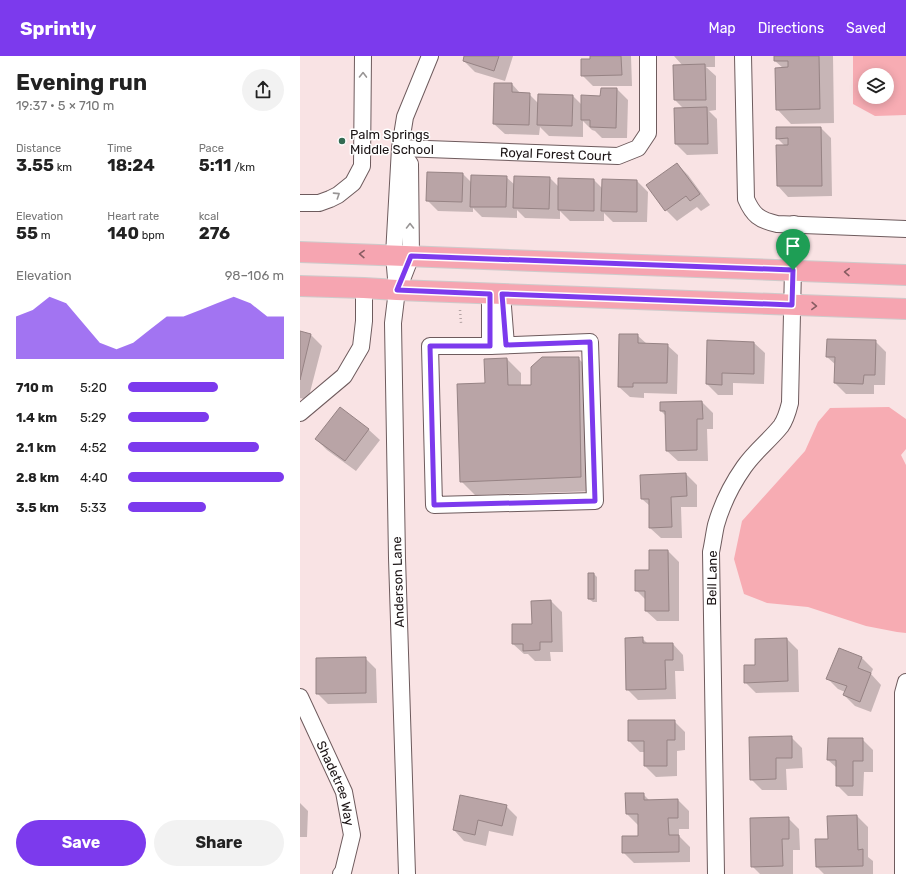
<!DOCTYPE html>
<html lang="en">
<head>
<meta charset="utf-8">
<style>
  body { margin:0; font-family:Rubik,sans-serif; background:#f2f2f2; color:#222; height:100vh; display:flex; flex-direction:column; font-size:15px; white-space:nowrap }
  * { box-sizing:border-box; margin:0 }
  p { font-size:13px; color:#767676 }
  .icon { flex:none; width:22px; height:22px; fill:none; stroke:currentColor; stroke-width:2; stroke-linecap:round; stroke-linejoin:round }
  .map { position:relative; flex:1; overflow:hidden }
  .panel { display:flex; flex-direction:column; background:#fff; width:300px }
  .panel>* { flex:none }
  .controls { position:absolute; left:558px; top:12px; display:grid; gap:8px }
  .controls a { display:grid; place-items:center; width:36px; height:36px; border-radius:50%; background:#fff; box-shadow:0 2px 10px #0003; font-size:20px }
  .pin { position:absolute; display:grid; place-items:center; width:34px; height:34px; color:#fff; margin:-41px -17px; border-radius:50% 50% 50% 0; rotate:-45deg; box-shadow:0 0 4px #0007 }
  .pin .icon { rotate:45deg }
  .round { display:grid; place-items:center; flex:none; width:42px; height:42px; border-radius:21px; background:#f2f2f2 }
  .head { display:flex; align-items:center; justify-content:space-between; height:68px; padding:0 16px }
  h1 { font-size:22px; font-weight:700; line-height:30px }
  .metrics { display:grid; grid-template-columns:repeat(3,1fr); gap:6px; height:68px; padding:4px 16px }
  .metrics div { display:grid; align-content:center }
  .metrics b { font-size:17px; font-weight:700 }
  .metrics small { font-size:11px; font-weight:400 }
  .metrics p { font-size:11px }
  .chart { height:112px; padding:8px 16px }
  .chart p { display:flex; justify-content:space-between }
  .chart svg { width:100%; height:72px; margin-top:4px; fill:#7c3aed; opacity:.7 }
  .button { display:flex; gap:8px; margin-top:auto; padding:8px 16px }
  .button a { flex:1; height:46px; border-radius:24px; background:#7c3aed; color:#fff; font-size:16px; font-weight:700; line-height:46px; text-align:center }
  .button a+a { background:#f2f2f2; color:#222 }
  ul { padding:0 16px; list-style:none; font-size:13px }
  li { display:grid; grid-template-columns:64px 48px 1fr; align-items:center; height:30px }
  li i { height:10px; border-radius:5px; background:#7c3aed }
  header { display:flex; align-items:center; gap:24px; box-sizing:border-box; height:56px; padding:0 20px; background:#7c3aed; color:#fff }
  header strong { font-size:19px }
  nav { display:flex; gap:22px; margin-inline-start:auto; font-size:14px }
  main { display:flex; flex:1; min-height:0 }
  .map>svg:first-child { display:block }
</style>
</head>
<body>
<header>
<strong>Sprintly</strong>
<nav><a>Map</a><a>Directions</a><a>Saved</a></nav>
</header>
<main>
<section class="panel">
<div class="head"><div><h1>Evening run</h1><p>19:37 · 5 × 710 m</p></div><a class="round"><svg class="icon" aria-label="share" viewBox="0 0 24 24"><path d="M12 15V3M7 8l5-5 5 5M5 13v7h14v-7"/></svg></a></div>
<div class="metrics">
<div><p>Distance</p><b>3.55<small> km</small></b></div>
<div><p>Time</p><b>18:24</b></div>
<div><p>Pace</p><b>5:11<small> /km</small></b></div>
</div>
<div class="metrics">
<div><p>Elevation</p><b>55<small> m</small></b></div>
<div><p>Heart rate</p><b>140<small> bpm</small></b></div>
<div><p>kcal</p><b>276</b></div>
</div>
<div class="chart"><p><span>Elevation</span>98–106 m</p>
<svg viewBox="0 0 160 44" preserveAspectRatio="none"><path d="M0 44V18L10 14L20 6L30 10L40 22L50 34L60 38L70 34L80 26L90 18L100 18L110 14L120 10L130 6L140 10L150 18L160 18V44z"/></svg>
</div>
<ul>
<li><b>710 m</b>5:20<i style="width:58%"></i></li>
<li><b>1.4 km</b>5:29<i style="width:52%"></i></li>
<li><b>2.1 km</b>4:52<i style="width:84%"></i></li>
<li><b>2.8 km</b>4:40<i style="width:100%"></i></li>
<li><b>3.5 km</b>5:33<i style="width:50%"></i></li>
</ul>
<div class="button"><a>Save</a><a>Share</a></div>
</section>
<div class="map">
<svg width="606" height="818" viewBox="0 0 606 818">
  <rect width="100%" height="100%" fill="#f9e3e4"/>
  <path fill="#f7acb3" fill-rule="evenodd" d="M553,0h53v59l-31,1 -22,-12zM565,19h22v22h-22z
    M589,351l17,12v30l-5,6 5,10v168l-9,-1 -31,-6 -58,-19 -41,-4 -23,-9 -10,-35 8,-38 63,-70 13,-29 12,-14z"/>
  <path fill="#0003" d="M165,0h48l-8,25 -30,-9 -11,-11z
    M291,0h40l1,30h-39l-11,-11 9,-15z
    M374,0h41v11h-9l10,9v34l-7,1 8,8 1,35 -31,1 -11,-11 -1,-35h9l-9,-9 -1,-34h9z
    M475,0h58l1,67 -43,1 -14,-15 6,-41 -8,-7z
    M212,28l8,9 9,1 9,9 35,-7 9,9 35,-16 11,11 -1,38h-25l-7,-7 -3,-1 -9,-9v16l-34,-1 -9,-9 -1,8 -34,-1 -11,-10z
    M521,72l10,10 1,58 -44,1 -10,-11 7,-40 -8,-8z
    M377,108l11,11 22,30 -9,6 -4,-4 -20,14 -11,-11 -18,-25z
    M163,118l9,9 34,-6 9,8 35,-7 9,9 35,-7 9,9 34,-8 11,11 -1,30h-34l-9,-9v8h-34l-10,-10v8l-35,-1 -8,-8v8l-35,-1 -9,-9v4l-35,-1 -11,-11z
    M0,276l11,3 11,11 -14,54 -8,-2z
    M337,279l10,9 20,1 11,10 -1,39 -33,-1v5l-14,-1 -11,-10z
    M528,284l47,1 11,11 -1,33h-11v9h-28l-11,-11 1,-18 -9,-8z
    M454,287l11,10 -1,31 -31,-1v12h-15l-11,-11z
    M278,302l14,14 3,119 -120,4 -14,-14 25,-97 21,-25 14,14v13h11z
    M402,346l11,11v16h-6l1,32h-30l-11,-10 -1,-35 -5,-5z
    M40,352l29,22 11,10 -24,31 -29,-21 -11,-11z
    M386,418l11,11v22h-16l1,31h-21l-11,-10v-22l-8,-7z
    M368,495l11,11v59h-22l-11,-10v-11l-10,-10 14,-19z
    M294,518l3,3v25h-4l-4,-3z
    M251,545l11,11 1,40h-13l1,9h-16l-7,-7h-4l-11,-10 20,-19z
    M342,582l6,6h25l10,11 1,16h-9l1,28 -38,1 -11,-11z
    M487,583l11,11 1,42 -43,1 -11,-11 11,-16z
    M539,593l23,9 11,11 -2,5 10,11 -10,27 -16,-6 -11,-11 1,-3 -7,-3 -10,-10z
    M65,602l11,11 1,34 -49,1 -11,-11z
    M374,665l11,11v18l-8,1v25l-21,1 -11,-11v-14h-5l-11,-11z
    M491,681l11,11 1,20 -17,1 1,21h-25l-11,-11z
    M562,683l11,11v22h-9l-1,24h-15l-11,-11v-17l-9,-8z
    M343,738l7,7 28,-1 11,11v18h-10v7l11,11v15l-56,1 -11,-11 17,-15 -1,-13 -1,1 -11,-11z
    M0,747l8,8 -1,26h-7z
    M206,750l11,11 -4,19 -24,-5 -3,15 -22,-5 -10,-11z
    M557,760l11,11v30l5,4v13h-49l-7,-7 12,-27z
    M488,762l11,11 1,21h-7v24h-33l-8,-8z"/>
  <path fill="#b9a4a6" stroke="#968384" d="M164,0h35l-5,15 -31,-10z
    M290,0h31l1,19 -41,1v-17h9z
    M474,0h45l1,53 -44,1 -1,-42 13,-1v-6h-14z
    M405,8l1,36h-32l-1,-35z
    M194,27h18v9l18,1 -1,32 -36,-1z
    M301,32h16l-1,40 -26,-1v-7h-9v-25l19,1z
    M238,38l35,1 -1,31 -35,-1z
    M407,51l1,37h-33l-1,-36z
    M476,71h45l1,59h-45l-1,-41h12v-7l-12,1z
    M377,107l23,31 -10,7 -4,-5 -21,15 -19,-26z
    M127,116l36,1 -1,29 -36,-1z
    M171,119l36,1 -1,31h-36z
    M214,120l36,1 -1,32 -36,-1z
    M258,122l36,1v32l-36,-1z
    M302,123l35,1v32l-36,-1z
    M0,275l11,3 -11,46z
    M319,278h19v9l30,1 -1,39h-34v4h-15z
    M527,283l49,1 -1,35h-11l-1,9 -29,-1 1,-26h-9z
    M407,284l47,2v32l-32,-1v12l-16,-1z
    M242,301h37l2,120 -121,5 -3,-98 28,-1 -1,-24 23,-1 1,27h23v-18z
    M402,345l1,18h-6v31l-31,1 -1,-40h-5v-9z
    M40,351l29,22 -24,32 -30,-22z
    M386,417l1,23 -16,1 1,30 -23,1v-29h-8l-1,-24z
    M349,494h19l1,61h-24v-20h-10v-21h14z
    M288,517h6v26h-6z
    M251,544l1,42h-12v8l-17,1v-7h-11v-20h20l-1,-23z
    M343,581v6h30v17h-8l1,29 -40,1 -1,-52z
    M487,582l1,43 -44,2v-18h11v-26z
    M539,592l23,9 -4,11 13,5 -11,29 -17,-7 4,-9 -21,-7z
    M66,601v36l-50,1v-36z
    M328,664h47v20h-8v26h-23v-25h-16z
    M492,680v22h-16v21l-26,1 -1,-43z
    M528,682h35v23h-10v25h-17v-26h-9z
    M325,737h19v7l34,-1v19h-10l1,17h10v17l-57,1v-17h16v-22h-12z
    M160,739l47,10 -5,21 -24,-6 -3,15 -22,-5z
    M557,759l1,35 5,-1v17l-47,1 -1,-28h13l-1,-23z
    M489,761v22h-7l1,27 -32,1 -1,-49z"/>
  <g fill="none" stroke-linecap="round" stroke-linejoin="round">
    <g stroke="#6e5b5d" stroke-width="18">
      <g id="minor">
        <path d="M443,0l3,143c7,16 13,21 31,25l129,5"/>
        <path id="s1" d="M100,92l218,8 20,-8 10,-15v-77"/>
        <path d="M0,147h19l11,-4 8,-4 15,-12 9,-17 1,-110"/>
        <path d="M99,231l12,-31 -1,-92 -4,-6"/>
        <path d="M190,238v52"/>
        <path d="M202,238l4,51"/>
        <path d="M290,286l5,159 -161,4 -4,-159h60z"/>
        <path d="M0,357l44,-37 17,-29 3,-26v-33"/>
        <path id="s2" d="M0,641l44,95 8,43 -9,37 -2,2"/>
        <path d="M107,818l-10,-316 -4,-235 4,-33 -3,-35 6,-107 5,-31 25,-61"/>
        <path d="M416,818l-5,-322c2,-9 3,-18 5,-27 6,-21 16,-41 28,-58 11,-16 26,-27 37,-41 5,-7 7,-15 9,-23l4,-179"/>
        <path d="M603,818v-181l3,-11"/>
      </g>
    </g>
    <g stroke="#cdcbcb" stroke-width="22">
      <path id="major" d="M0,196l606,23
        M0,230l64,2 33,2 509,19"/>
    </g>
    <path stroke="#b5a4a5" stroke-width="2.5" stroke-dasharray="1 3" stroke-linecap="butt" d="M160,254l1,13"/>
    <use href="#minor" stroke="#fff" stroke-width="16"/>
    <use href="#major" stroke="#f6a5b1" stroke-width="20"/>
  </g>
  <defs><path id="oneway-chevron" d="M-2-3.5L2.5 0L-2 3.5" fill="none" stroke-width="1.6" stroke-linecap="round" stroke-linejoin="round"/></defs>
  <g stroke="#989595">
    <use href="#oneway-chevron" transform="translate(63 19) rotate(-89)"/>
    <use href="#oneway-chevron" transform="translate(37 139) rotate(-33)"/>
    <use href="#oneway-chevron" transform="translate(110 170) rotate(-90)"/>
  </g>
  <g stroke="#885c62">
    <use href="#oneway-chevron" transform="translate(62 198) rotate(-178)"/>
    <use href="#oneway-chevron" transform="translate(547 216) rotate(-178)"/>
    <use href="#oneway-chevron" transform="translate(514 250) rotate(2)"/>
  </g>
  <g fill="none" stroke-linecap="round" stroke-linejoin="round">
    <g stroke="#fff" stroke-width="8">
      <path id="route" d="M111,200l382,14 -1,35 -290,-11 4,51 84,-3 5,159 -161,4 -4,-159h60v-52l-93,-4z"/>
    </g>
    <use href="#route" stroke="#7c3aed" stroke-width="5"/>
  </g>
  <circle fill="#336a52" stroke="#fff" stroke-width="1.5" cx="42" cy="85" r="4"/>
  <g text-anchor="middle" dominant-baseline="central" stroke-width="3" stroke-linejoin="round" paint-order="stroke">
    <g font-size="13" fill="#1a1314" stroke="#fff" text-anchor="start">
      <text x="50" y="78">Palm Springs<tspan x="50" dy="15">Middle School</tspan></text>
    </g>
    <g font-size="13" fill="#1a1314" stroke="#fff">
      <text stroke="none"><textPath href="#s1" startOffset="156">Royal Forest Court</textPath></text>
      <text transform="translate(412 522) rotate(-89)">Bell Lane</text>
      <text transform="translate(98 526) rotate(-92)">Anderson Lane</text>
      <text stroke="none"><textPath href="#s2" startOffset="94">Shadetree Way</textPath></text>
    </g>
  </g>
</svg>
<div class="controls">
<a><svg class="icon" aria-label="layers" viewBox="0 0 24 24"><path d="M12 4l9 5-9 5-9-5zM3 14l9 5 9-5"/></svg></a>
</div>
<div class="pin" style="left:493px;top:214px;background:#1e9e55"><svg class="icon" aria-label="arrive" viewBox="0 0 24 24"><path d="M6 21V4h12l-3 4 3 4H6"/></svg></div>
</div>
</main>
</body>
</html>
